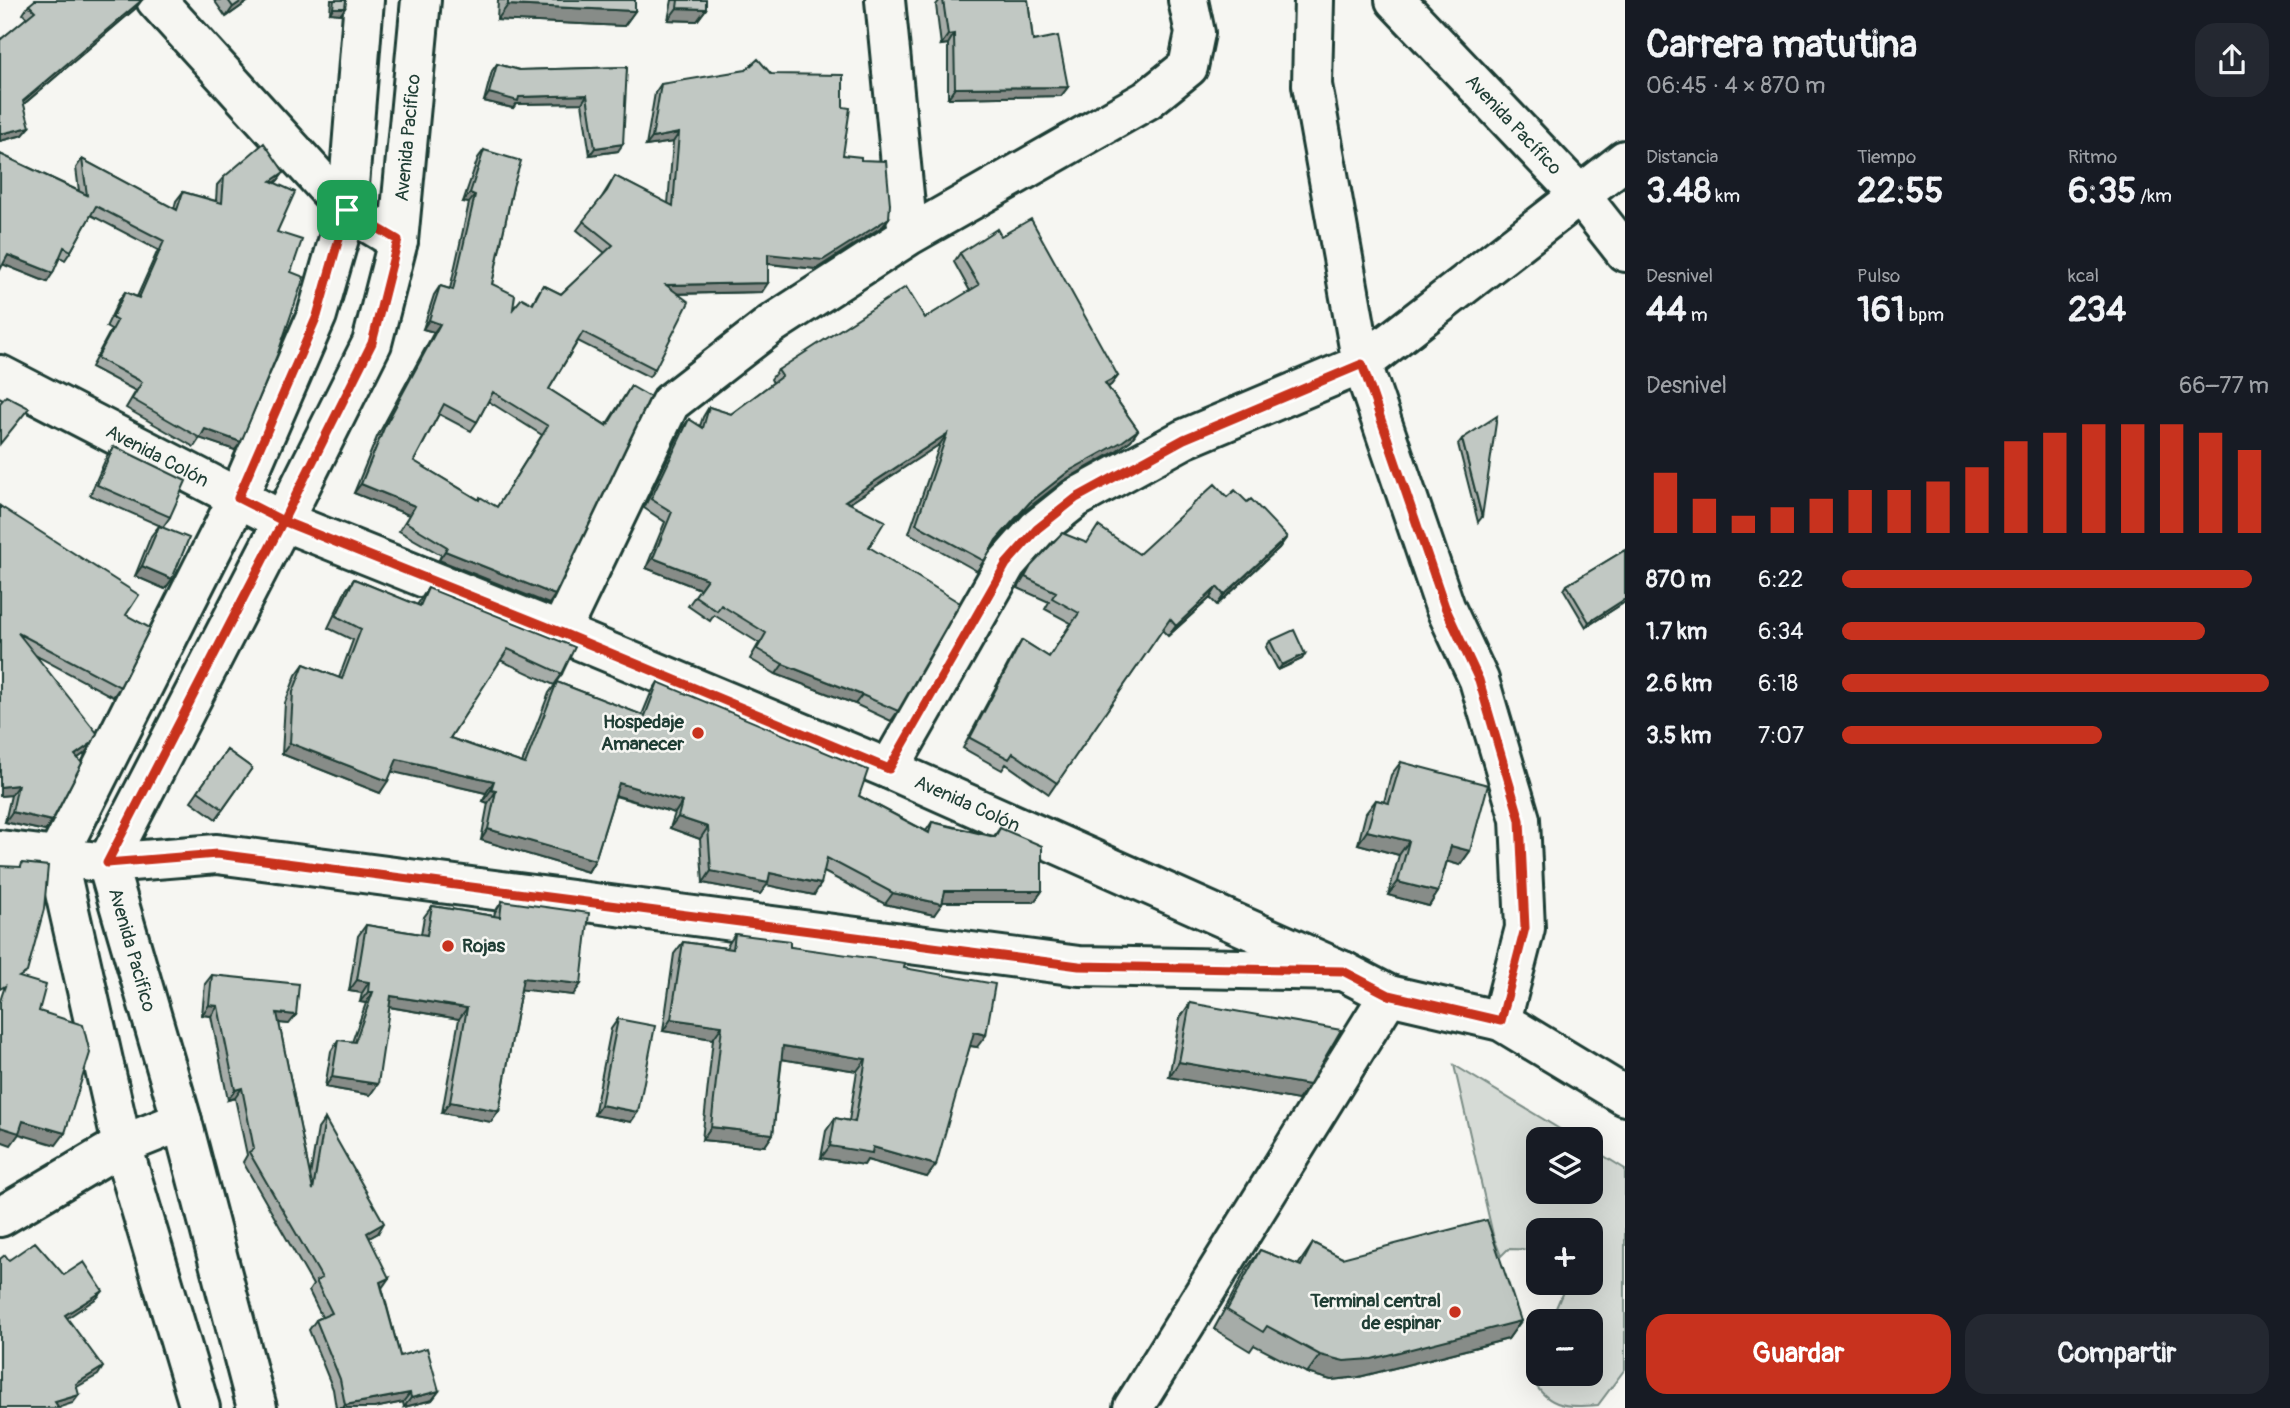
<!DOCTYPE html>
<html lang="es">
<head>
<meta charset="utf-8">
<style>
  body { margin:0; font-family:Pangolin,sans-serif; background:#242831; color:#f1f3f6; height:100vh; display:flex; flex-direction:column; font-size:26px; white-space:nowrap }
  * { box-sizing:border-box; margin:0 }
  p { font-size:23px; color:#9ea1a6 }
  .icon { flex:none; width:38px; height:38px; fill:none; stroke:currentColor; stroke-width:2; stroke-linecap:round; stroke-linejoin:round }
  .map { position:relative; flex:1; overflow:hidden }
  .sheet { display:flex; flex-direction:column; background:#171b24; width:665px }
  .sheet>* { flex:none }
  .tools { position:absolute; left:1526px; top:1127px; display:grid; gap:14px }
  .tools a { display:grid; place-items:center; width:77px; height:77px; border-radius:14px; background:#171b24; box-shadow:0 7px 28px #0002; font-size:35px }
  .pin { position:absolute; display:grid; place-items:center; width:60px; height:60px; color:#fff; margin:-30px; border-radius:14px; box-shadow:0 4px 10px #0006 }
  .round { display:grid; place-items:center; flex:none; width:74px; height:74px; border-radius:21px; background:#242831 }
  .headline { display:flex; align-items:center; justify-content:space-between; height:119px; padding:0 21px }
  h1 { font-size:38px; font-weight:800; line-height:52px }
  .metrics { display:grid; grid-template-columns:repeat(3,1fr); gap:10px; height:119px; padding:7px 21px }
  .metrics div { display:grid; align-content:center }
  .metrics b { font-size:35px; font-weight:800 }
  .metrics small { font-size:19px; font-weight:400 }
  .metrics p { font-size:19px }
  .chart { height:196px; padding:14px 21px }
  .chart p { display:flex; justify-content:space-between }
  .chart svg { width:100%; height:126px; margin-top:7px; stroke:#c8321e; stroke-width:6 }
  .button { display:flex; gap:14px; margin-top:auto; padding:14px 21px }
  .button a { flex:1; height:80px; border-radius:21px; background:#c8321e; color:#fff; font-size:28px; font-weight:800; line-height:80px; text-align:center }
  .button a+a { background:#242831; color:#f1f3f6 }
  ul { padding:0 21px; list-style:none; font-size:23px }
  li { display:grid; grid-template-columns:112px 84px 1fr; align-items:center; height:52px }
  li i { height:18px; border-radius:9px; background:#c8321e }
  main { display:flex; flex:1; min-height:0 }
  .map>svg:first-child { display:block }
</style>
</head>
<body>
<main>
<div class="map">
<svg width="1625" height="1408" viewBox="0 0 1625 1408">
  <rect width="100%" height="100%" fill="#f6f6f2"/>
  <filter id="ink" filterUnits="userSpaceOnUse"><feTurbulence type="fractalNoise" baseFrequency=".0143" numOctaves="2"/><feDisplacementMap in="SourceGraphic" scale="14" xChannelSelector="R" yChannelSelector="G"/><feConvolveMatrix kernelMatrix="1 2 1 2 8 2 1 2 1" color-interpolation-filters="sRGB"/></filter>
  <g filter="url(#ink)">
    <path fill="#d6dbd6" stroke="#7a8c85" stroke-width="2" d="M1454,1065l122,74h-38v53h53v-44l34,21v200l-27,36c-34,3 -52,2 -69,-31l9,-18v18h53v-53h-18l-17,-13 9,-21 -2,-4h28v-53h-53v20l-30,-1 -7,7 -8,-21z"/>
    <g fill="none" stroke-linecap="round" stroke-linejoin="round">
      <g stroke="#1f3d34" stroke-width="44">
        <path id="minor" d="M156,0l191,210 51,31
          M885,0l23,236
          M1314,0l-2,85 50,279 83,243 34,73 41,139 5,109 -24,93
          M560,632l110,-229 102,-79 136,-88 239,-136 41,-33 7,-34 -7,-33
          M889,769l117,-205 31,-35 39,-31 108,-59 178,-75 263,-204
          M0,850l107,13 110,-9 862,112 264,5
          M0,1217l122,-72 60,-24
          M1133,1408l256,-413"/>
      </g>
      <g stroke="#1f3d34" stroke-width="44">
        <g id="tertiary">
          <path id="s1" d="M1395,0l185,195 45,57"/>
        </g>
      </g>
      <g stroke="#1f3d34" stroke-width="44">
        <g id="secondary">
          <path d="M200,1408l-78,-263 -65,-288 181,-359 79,-183 30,-105 17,-210"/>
          <path id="s2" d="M257,1408l-75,-287 -75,-258 176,-342 89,-178 26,-102 23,-241"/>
        </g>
      </g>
      <g stroke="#1f3d34" stroke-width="44">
        <g id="primary">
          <path id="s3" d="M0,375l283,146 277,111 329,137 454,202 46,24 112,26 124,75"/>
        </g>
      </g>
      <use href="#minor" stroke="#f6f6f2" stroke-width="38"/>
      <use href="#tertiary" stroke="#f6f6f2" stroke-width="38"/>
      <use href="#secondary" stroke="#f6f6f2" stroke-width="38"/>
      <use href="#primary" stroke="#f6f6f2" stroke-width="38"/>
    </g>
    <path fill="#a6aca8" stroke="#1f3d34" stroke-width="2" fill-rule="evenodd" d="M214,0h36l-24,17z
      M331,0h15l-1,8 -4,6 -11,-1z
      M498,0h137v11l-11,15 -127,-6z
      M672,0h34v9l-9,12 -29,-1z
      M940,0h88l5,41 35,46 -7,9 -113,2v-54l-7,1 -5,-40z
      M29,5l107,3 -112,96 -1,31 -23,6v-101l27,-22 -4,-4z
      M497,64l22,6 108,-3 -9,84 -28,4 -8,-52 -66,1 -3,4 -29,-7 8,-30z
      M771,74l72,81 18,5 28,58 -6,8 -67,43 -48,-5 -6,28 -84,2 -23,75 -6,8 -71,-36 -29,48 57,36 25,-39 -76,209 -6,9 -110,-44 2,-5 -42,-24 10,-16 -55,-22 23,-56 57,-105 -11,-3 11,-34 6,-9 10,3 19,-86 -6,-1 15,-44 6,-8 29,37 -21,97 21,25 19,-6 11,-18 18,9 44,-41 -28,-23 25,-33 13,-21 53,28 5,-62 -27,4 9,-53 6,-9zM488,401l54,34 -45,72 -19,-8 -64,-38 25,-47 32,17 6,-9z
      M0,154l79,37 -3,-23 6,-9 92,50 2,-8 7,-9 33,9 1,-16 7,-8 60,-5 -6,8 -3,3 2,49 14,40 -56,178 -35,-12 -6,9 -68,-39 10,-17 -45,-24 20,-37 -5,-3 13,-27 6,-8 12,5 21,-47 -67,-35 -20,36 -6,9 -5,-3 -13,25 -44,-18z
      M1001,236l117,140 -7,9 -3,2 30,43 -7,10 -15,11 -53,30 -40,31 -30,34 -16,25 -68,-38 31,-89 -90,59 19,44 29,164 -7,10 -36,-17 -79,-30 -26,-15 9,-16 -45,-28 -4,6 -22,-15 12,-17 -54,-21 19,-46 -21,-14 38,-79 7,-10 11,7 3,-9 6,-10 22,7 42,-31 -2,-4 7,-9 147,-52 45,-27 -16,-29 6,-9z
      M1462,439l20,78 -4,5 -20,-78z
      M114,446l56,71 -7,10 -73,-32 17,-39z
      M1227,497l20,5 40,35 -8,11 -62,57 -7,-7 -42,38 -6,-6 -113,164 -43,-30 -4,6 -39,-22 52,-97 7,-11 27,17 22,-34 -26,-14 4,-7 -31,-14 13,-22 55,-23 53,11z
      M0,506l126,109 -6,72 -7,10 -76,-41 48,97 -7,5 -33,73 -40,-9 6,-27 -11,1z
      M159,526l13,53 -7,10 -30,-13 16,-40z
      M1625,550v52l-39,25 -22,-37 3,-5z
      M354,579l63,26 11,-17 134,86 -8,11 -54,-25 -50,78 72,25 27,-70 8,-11 85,33 9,-22 7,-11 201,114 67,35 6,-9 62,14 6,-8 42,63 -8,11h-92l-8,13 -49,-11 -61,-32 -10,23 -47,-10 -7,9 -57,-11 -3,-44 -30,-11 5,-15 -60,-17 -20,64 -7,12 -107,-32 7,-37 -5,-2 3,-8 -94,-22 -12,22 -98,-39 3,-51 11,-28 8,-11 35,14 14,-38 -25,-12 18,-38z
      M1270,641l35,13 -3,5 -24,11 -12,-23z
      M227,750l25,18 -36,51 -25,-18z
      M1401,762l69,89 -10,14 -13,-4 -9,31 -9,14 -41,-11 11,-40 -41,-11 8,-31 10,-13 8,2 7,-27z
      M502,901l71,94 -52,-6 -22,122 -8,11 -49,-9 17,-94 -70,-12 -19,88 -45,-8 6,-36 7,-11 14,2 14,-39 -6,-1 2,-9 -13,-2 9,-55 8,-11 55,9 3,-17 8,-11 62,10 1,-4z
      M735,934l55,13 114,21 73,79 -7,-1 -43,131 -60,-17 -3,5 -43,-7 5,-27 9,-13 14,3 8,-50 -75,-12 -9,75 -8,12 -63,-6 11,-101 -50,-8 11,-77 9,-12 43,6z
      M212,975l77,49 -10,-1 31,153 8,-47 7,-10 53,114 -9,5 31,118 39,35 -7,9 -28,7 -1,-5 -29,6h-38l-3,-19 -24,-59 7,-10 6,-3 -13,-26 4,-6 -70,-123 4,-7 -12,-57 -7,2 -17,-84 -9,-1 3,-31z
      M1190,1003l108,97 -129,-23 11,-59z
      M618,1019l13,103 -37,-7 17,-86z
      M1313,1243l29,15 179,63 -13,18 -149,38 -28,3 -24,-7 -53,-28 -4,6 -36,-22 33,-61 13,-18 38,15z"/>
    <path fill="#878c88" stroke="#1f3d34" stroke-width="2" d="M142,0l-6,8 -119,102 6,-9z
      M243,0h7l-24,17 7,-10z
      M508,5l127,6 -11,15 -127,-6z
      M333,8h12l-4,6 -11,-1z
      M677,8l29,1 -9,12 -29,-1z
      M954,34l-6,10 -7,1 7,-10z
      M1068,87l-7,9 -113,2 7,-10z
      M489,93l30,4 68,-2 -5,8 -66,1 -3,4 -29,-7z
      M30,127l-7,8 -23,6v-7z
      M679,133l-6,9 -27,4 6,-8z
      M623,144l-5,7 -28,4 5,-7z
      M284,172l-6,8 -13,10 6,-9z
      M470,193l5,2 -6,8 -6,-1z
      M889,218l-6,8 -67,43 -55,-6 7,-9z
      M8,255l45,18 -6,9 -45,-18z
      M768,283l-6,9 -102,2 6,-9z
      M429,320l11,4 -6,8 -11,-3z
      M1118,376l-7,9 -13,8 7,-10z
      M205,429l36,13 -6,8 -36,-12z
      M1138,430l-7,10 -15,11 -53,30 -40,31 -34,38 7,-10 34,-38 39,-31z
      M947,434l-7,10 -102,67 7,-10z
      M361,484l54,22 -6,9 -55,-22z
      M1287,537l-8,11 -62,57 7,-10z
      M445,551l110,44 -6,9 -110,-44z
      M653,558l54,21 -7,10 -54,-21z
      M142,566l30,13 -7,10 -30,-13z
      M1217,587l-7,11 -42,38 8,-10z
      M1625,599v3l-39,25 3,-5z
      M1305,654l-3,5 -24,11 4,-5z
      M783,664l79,31 -7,9 -79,-30z
      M92,743l-7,10 -17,12 7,-10z
      M290,743l98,38 -8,12 -98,-39z
      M397,759l97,22 -8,12 -97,-22z
      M619,783l63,19 -7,11 -64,-19z
      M18,785l-7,10 -11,1v-9z
      M491,790l5,1 -8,12 -5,-2z
      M12,812l40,9 -7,10 -40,-9z
      M678,817l30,10 -8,12 -30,-11z
      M488,829l107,31 -7,12 -107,-32z
      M1367,831l42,10 -10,14 -41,-11z
      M1451,846l19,5 -10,14 -19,-5z
      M711,871l59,2 51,11 -7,11 -47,-10 -7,9 -57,-11z
      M1398,882l40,10 -9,14 -41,-11z
      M945,891h97l-8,11h-97z
      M893,893l49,11 -8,11 -49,-11z
      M523,978l58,6 -8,11 -57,-6z
      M357,980l12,2 -7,11 -13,-2z
      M368,992h5l-7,11 -6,-1z
      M391,996l76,12 -8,11 -75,-13z
      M209,1005l9,1 -7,10 -9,-1z
      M277,1013l19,2 -7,9 -19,-2z
      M671,1019l51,7 -9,13 -50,-8z
      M974,1032l12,3 -9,12 -12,-2z
      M783,1046l83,13 -9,12 -83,-13z
      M1179,1062l130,23 -11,15 -129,-23z
      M332,1077l46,7 -8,11 -45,-8z
      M242,1088l-7,10 -7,2 7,-10z
      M450,1102l49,9 -8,11 -49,-9z
      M601,1105l37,7 -7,10 -37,-7z
      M23,1121l42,12 -9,12 -37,-11 -8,11 -11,-4v-14z
      M711,1127l62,7 -8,12 -63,-6z
      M830,1146l43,1 63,18 -9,12 -60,-17 -3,5 -43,-7z
      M384,1223l-6,10 -18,10 7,-10z
      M389,1278l-7,10 -2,-6z
      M103,1291l-6,7 -37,25 5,-8z
      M1521,1321l-13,18 -149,38 -28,3 -24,-7 13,-18z
      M103,1367l-5,8 -28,16 6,-7z
      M439,1391l-7,9 -28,7 7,-9z
      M410,1393l-7,9 -29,6h-31l2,-3z
      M79,1395l-6,8 -16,5 -2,-6z"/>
    <path fill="#c1c8c3" stroke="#1f3d34" stroke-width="2" fill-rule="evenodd" d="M35,0h107l-119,101 7,26 -30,7v-94l35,-29 -6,-6z
      M228,0h15l-10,7z
      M334,0h12l-1,8h-12z
      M508,0h127v11l-127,-6z
      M678,0h28v9l-29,-1z
      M943,0h85l5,41 25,-5 10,51 -113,1 -1,-54 -6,1z
      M758,59l13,15 72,1v32l7,1 -7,47 18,2v3l25,1 4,43 -1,14 -66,42 -55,-6v29l-102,2 23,17 -34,67 -72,-37 -34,57 58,37 24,-40 19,11 -95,198 -110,-44 2,-4 -41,-25 9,-16 -54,-22 23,-56 56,-104 -11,-4 11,-34 13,4 22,-95 -5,-2 14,-43 37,11 -8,26 -21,97 23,11 -2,14 9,-11 11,6 10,-19 18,9 52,-49 -30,-24 24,-30 8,-15 58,30 6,-73 -27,5 9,-54 85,-14zM493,392l55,34 -51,81 -17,-10 -1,3 -65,-39 30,-57 33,18z
      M497,64l22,6 108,-3 -4,77 -28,4 -8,-53 -68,2 -1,4 -29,-8z
      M264,143l20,29 -13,9 24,11 -18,40 25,8 -11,32 13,5 -26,76 -37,89 -36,-13 -5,9 -68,-39 10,-17 -45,-24 20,-37 -5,-3 13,-26 14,6 25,-57 -68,-35 -25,45 -7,-4 -11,26 -45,-18 -8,15v-116l87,41 -5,-36 95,51 6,-18 39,11 2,-26z
      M1031,219l87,157 -13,7 33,47 -15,11 -54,30 -39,31 -34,38 -12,21 -68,-37 31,-90 -102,67 40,20 -16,26 91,56 -62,108 -36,-16 -79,-31 -26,-15 9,-16 -45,-28 -4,6 -22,-15 12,-17 -54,-21 19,-46 -21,-13 38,-80 14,9 6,-21 22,7 51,-38 -4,-6 128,-83 19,31 54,-33 -19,-32 37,-24 4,7z
      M6,396l23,12 -29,36v-41z
      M1497,416l-15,101 -20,-78z
      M114,446l72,35 -16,36 -73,-32z
      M1215,484l12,13 8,-7 12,12 4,-3 36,38 -63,58 -7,-8 -41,39 -6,-7 -113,164 -44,-30 -4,6 -39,-21 52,-98 27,17 30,-44 -27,-15 4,-6 -31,-15 6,-11 31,-33 25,10 11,-17 41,28z
      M0,506l139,89 -13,20 24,13 -30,59 -102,-54 79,100 -5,10 -17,12 7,8 -30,58 -40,-9 6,-27 -18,2z
      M159,526l30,12 -17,41 -30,-13z
      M1625,550v49l-36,23 -22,-37z
      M354,579l66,27 8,-18 147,59 -13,27 -54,-25 -58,89 75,26 32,-82 88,34 13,-34 210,88 -9,26 70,37 3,-11 63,15 5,-9 42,18v45h-97l-3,13 -49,-11 -66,-35 -6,26 -51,-11 -2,10 -57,-12 -3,-44 -30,-10 4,-15 -63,-19 -24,77 -107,-31 8,-38 -5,-1 3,-9 -97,-22 -9,22 -98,-38 3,-51 11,-28 38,15 19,-50 -25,-13z
      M1294,630l11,24 -23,11 -12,-24z
      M227,750l25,18 -29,41 -25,-18z
      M1401,762l87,23 -18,66 -19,-5 -13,46 -40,-10 11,-41 -42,-10 9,-31 13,3z
      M22,863l26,3 -4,43 -17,63 -8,5 27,8 -7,26 44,14 7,28 -25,80 -42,-12 -4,12 -19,-6v-126l5,-15 -5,3v-123l21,1z
      M502,901l87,12 -8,71 -58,-6 -24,133 -49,-9 17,-94 -76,-12 -13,88 -46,-7 6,-37 17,2 18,-50h-5l1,-10 -12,-2 9,-55 61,10 5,-29 68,11z
      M735,934l55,7v6l115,16 -1,5 91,16 -9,51 -12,-3 -38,133 -63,-18 -1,6 -42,-7 5,-28 20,4 11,-63 -83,-13 -10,88 -62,-7 11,-101 -51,-7 12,-77 50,7z
      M212,975l87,9 -3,31 -19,-2 36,177 12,-71 59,104 -17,10 22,45 -9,4 20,74 27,-8 12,43 -28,7 -1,-5 -65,12 -5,-26 -24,-59 16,-7 -16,-32 6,-3 -73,-126 5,-3 -12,-61 -7,2 -17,-84 -9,-1z
      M1190,1003l151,27 -32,55 -130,-23z
      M618,1019l37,7 -17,86 -37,-7z
      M1487,1220l34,101 -149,38 -28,2 -24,-6 -53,-29 -4,6 -36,-22 33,-60 41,16 12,-23 29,15z
      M35,1242l29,33 20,-13 19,29 -38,24 38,52 -27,17 3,11 -24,7 4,6h-59v-149l5,-4 4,5z"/>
  </g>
  <g fill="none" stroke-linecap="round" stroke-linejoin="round" filter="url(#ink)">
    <g stroke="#fff" stroke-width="14">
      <path id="route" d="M347,210l-30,106 -79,182 45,23 -176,342 110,-9 862,112 264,5 46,24 112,26 24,-93 -5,-108 -41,-140 -34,-73 -83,-243 -178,75 -108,59 -39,31 -31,35 -117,205 -329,-137 -277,-111 89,-178 26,-103 -51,-30"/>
    </g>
    <use href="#route" stroke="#c8321e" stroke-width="9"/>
  </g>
  <g fill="#c8321e" stroke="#f6f6f2" stroke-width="2.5">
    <circle cx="698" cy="733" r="7"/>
    <circle cx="448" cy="946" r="7"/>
    <circle cx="1455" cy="1312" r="7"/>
  </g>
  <g text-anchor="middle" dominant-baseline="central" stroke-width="5" stroke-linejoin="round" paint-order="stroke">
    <g font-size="19" fill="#1f3d34" stroke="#f6f6f2">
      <text stroke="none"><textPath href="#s1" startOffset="172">Avenida Pacífico</textPath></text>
      <text stroke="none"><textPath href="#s2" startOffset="1358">Avenida Pacifico</textPath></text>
      <text stroke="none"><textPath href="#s3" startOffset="177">Avenida Colón</textPath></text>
      <text stroke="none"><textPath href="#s3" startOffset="1059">Avenida Colón</textPath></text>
      <text transform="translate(132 950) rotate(74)">Avenida Pacifico</text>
    </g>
    <g font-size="19" font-weight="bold" fill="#1f3d34" stroke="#f6f6f2" text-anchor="end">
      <text x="684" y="722">Hospedaje<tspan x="684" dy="22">Amanecer</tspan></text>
      <text x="462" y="946" text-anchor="start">Rojas</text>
      <text x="1441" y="1301">Terminal central<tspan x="1441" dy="22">de espinar</tspan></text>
    </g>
  </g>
</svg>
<div class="tools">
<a><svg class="icon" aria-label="layers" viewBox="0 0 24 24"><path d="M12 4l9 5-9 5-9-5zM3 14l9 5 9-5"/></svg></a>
<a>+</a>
<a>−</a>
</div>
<div class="pin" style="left:347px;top:210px;background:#1e9e55"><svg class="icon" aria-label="arrive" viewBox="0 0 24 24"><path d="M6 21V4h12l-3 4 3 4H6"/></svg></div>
</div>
<section class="sheet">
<div class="headline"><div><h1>Carrera matutina</h1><p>06:45 · 4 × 870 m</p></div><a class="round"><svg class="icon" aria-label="share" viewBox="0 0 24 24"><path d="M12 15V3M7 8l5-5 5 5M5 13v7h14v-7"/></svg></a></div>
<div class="metrics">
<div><p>Distancia</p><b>3.48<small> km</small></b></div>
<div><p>Tiempo</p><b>22:55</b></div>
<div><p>Ritmo</p><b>6:35<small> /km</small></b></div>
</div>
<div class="metrics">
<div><p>Desnivel</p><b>44<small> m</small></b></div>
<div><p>Pulso</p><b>161<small> bpm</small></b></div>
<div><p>kcal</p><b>234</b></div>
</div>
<div class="chart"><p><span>Desnivel</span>66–77 m</p>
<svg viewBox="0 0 160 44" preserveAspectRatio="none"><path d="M5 44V23M15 44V32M25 44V38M35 44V35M45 44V32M55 44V29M65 44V29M75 44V26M85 44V21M95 44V12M105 44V9M115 44V6M125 44V6M135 44V6M145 44V9M155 44V15"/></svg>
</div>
<ul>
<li><b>870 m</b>6:22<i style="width:96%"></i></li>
<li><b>1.7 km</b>6:34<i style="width:85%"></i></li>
<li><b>2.6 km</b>6:18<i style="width:100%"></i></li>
<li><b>3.5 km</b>7:07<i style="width:61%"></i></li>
</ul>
<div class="button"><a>Guardar</a><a>Compartir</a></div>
</section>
</main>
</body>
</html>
